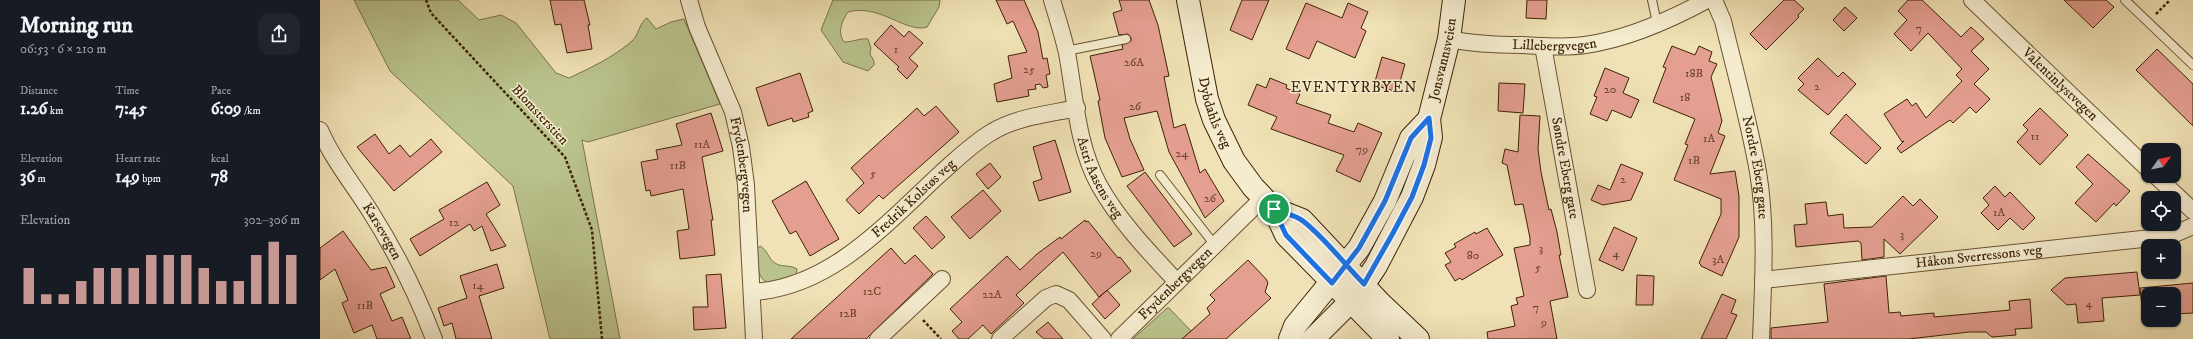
<!DOCTYPE html>
<html lang="en">
<head>
<meta charset="utf-8">
<style>
  body { margin:0; font-family:"IM FELL DW Pica",serif; background:#20242c; color:#f1f3f6; height:100vh; display:flex; flex-direction:column; font-size:15px; white-space:nowrap }
  * { box-sizing:border-box; margin:0 }
  p { font-size:13px; color:#9ea1a6 }
  .icon { flex:none; width:22px; height:22px; fill:none; stroke:currentColor; stroke-width:2; stroke-linecap:round; stroke-linejoin:round }
  .map { position:relative; flex:1; overflow:hidden }
  .drawer { display:flex; flex-direction:column; background:#171b24; width:320px }
  .drawer>* { flex:none }
  .needle { width:26px; rotate:57deg }
  .controls { position:absolute; left:1821px; top:143px; display:grid; gap:8px }
  .controls a { display:grid; place-items:center; width:40px; height:40px; border-radius:8px; background:#171b24; box-shadow:0 1px 3px #0004; font-size:20px }
  .pin { position:absolute; display:grid; place-items:center; width:34px; height:34px; color:#fff; margin:-17px; border:2px solid #fff; border-radius:50%; box-shadow:0 1px 4px #0007 }
  .round { display:grid; place-items:center; flex:none; width:42px; height:42px; border-radius:12px; background:#20242c }
  .summary { display:flex; align-items:center; justify-content:space-between; height:68px; padding:0 20px }
  h1 { font-size:22px; font-weight:700; line-height:30px }
  .stats { display:grid; grid-template-columns:repeat(3,1fr); gap:6px; height:68px; padding:4px 20px }
  .stats div { display:grid; align-content:center }
  .stats b { font-size:17px; font-weight:700 }
  .stats small { font-size:11px; font-weight:400 }
  .stats p { font-size:11px }
  .chart { height:112px; padding:8px 20px }
  .chart p { display:flex; justify-content:space-between }
  .chart svg { width:100%; height:72px; margin-top:4px; stroke:#c59692; stroke-width:6 }
  main { display:flex; flex:1; min-height:0 }
  .map>svg:first-child { display:block }
</style>
</head>
<body>
<main>
<section class="drawer">
<div class="summary"><div><h1>Morning run</h1><p>06:53 · 6 × 210 m</p></div><a class="round"><svg class="icon" aria-label="share" viewBox="0 0 24 24"><path d="M12 15V3M7 8l5-5 5 5M5 13v7h14v-7"/></svg></a></div>
<div class="stats">
<div><p>Distance</p><b>1.26<small> km</small></b></div>
<div><p>Time</p><b>7:45</b></div>
<div><p>Pace</p><b>6:09<small> /km</small></b></div>
</div>
<div class="stats">
<div><p>Elevation</p><b>36<small> m</small></b></div>
<div><p>Heart rate</p><b>149<small> bpm</small></b></div>
<div><p>kcal</p><b>78</b></div>
</div>
<div class="chart"><p><span>Elevation</span>302–306 m</p>
<svg viewBox="0 0 160 44" preserveAspectRatio="none"><path d="M5 44V22M15 44V38M25 44V38M35 44V30M45 44V22M55 44V22M65 44V22M75 44V14M85 44V14M95 44V14M105 44V22M115 44V30M125 44V30M135 44V14M145 44V6M155 44V14"/></svg>
</div>
</section>
<div class="map">
<svg width="1873" height="339" viewBox="0 0 1873 339">
  <rect width="100%" height="100%" fill="#f0e2b6"/>
  <filter id="stains"><feTurbulence type="fractalNoise" baseFrequency=".005" numOctaves="4"/><feColorMatrix values="0 0 0 0 .2 0 0 0 0 .09 0 0 0 0 .02 0 0 0 .5 -.17"/></filter>
  <radialGradient id="worn" r=".72"><stop offset=".6" stop-color="#630" stop-opacity="0"/><stop offset="1" stop-color="#630" stop-opacity=".3"/></radialGradient>
  <path fill="#bac38d" stroke="#7c7248" d="M34,0h104l21,20 22,-5 15,8 40,50 13,5c21,-10 45,-21 63,-37 7,-6 7,-18 15,-23l9,11 15,-7 13,-3 36,85 -132,38 -6,-2 38,199h-70l-37,-153 -123,-115z
    M513,0h107l-1,7 -12,20c-20,7 -48,-24 -79,-15 -6,9 -11,20 -4,30 9,0 15,-4 24,-3l3,9 -1,6 4,7v4l-6,6 -25,-9 -22,-32z
    M440,246c8,4 8,13 15,17 7,5 14,1 22,6l-1,7c-33,13 -39,8 -39,-27z
    M847,308h2l22,23 -9,8h-49z"/>
  <path fill="#e59f91" stroke="#3d2204" d="M230,0h34l6,25h-2l4,24 -25,4 -6,-29 -6,1z
    M676,0h28l14,32 5,27 4,-1 3,16 -4,1 2,12 -5,1 -3,-4 -5,1 1,4 -8,1 1,6 -32,6 -3,-18 18,-6 -4,-22 19,-4 -14,-31 -6,3z
    M799,0h30l9,25 11,51 -5,1 10,51 11,-4 15,49 5,-4 19,32 -19,17 -36,-66 -12,-41 -33,7 6,21 14,31 -22,7 -17,-39 -7,-37 2,-1 -10,-44 33,-7 -1,-4 9,-4v-3l-3,-4 -9,1 -6,-22 9,-3z
    M922,0h27l-17,40 -22,-10z
    M1207,0h20l-1,19 -20,-1z
    M1464,0h10l10,9 -6,6 1,2 -33,33 -16,-16z
    M1588,0h14l39,37 10,-10 13,12 -13,12 18,18 -15,15 16,15 -14,14 -6,-6 -17,16 -3,-3 -49,33 -4,-5 7,-7 -2,1 -18,-28 23,-15 5,7 4,-3 10,15 36,-37 -6,-6 6,-6 -34,-36 -17,18 -17,-17 13,-14 -9,-9z
    M1744,0h42l8,7 -21,21z
    M986,3l36,15 6,-15 20,9 -7,16 5,3 -11,27 -38,-17 -8,18 -23,-10z
    M1525,7l12,11 -13,13 -11,-11z
    M571,25l13,12 5,-6 14,12 -14,15 9,8 -11,13 -10,-10 2,-2 -25,-23z
    M1352,46l23,9 4,-9 13,6 -3,9 8,3 -6,13 11,44 -4,12 7,3 -15,38 25,-3 4,25v41l-17,39 -21,-10v-1l-2,-2 22,-49v-15l-47,-19 14,-35 -3,-1 10,-25 -42,-17 13,-34 -3,-1z
    M1837,49l36,35v42l-57,-56z
    M1062,57l23,7 -8,28 -23,-7z
    M1498,58l20,19 5,-5 13,12 -28,31 -30,-25 6,-6 -6,-6z
    M1285,68l24,10 -6,15 16,7 -8,18 -19,-8 -5,11 -17,-7 7,-17 -3,-1z
    M480,73l13,38 -5,2 1,4 -16,5 -1,-4 -24,8 -12,-38z
    M950,78l17,7 -1,3 14,6 -4,9 35,12 -3,8 26,9 4,-9 24,10 -22,49 -24,-11 8,-16 -73,-26 6,-12 -29,-12 9,-21 9,4z
    M1179,83l26,1 -2,29 -25,-2z
    M616,106l23,26 -76,67 -4,-4 -20,19 -13,-14 18,-17 -13,-15 66,-60 7,8z
    M1720,108l28,27 -28,30 -23,-23 11,-12 -5,-5z
    M391,113l12,38 -21,6 11,63h-2l4,35 -35,4 -3,-28 12,-2 -6,-40 -32,7 -1,-6 -4,1 -5,-29 17,-3 -2,-9 26,-5 -6,-21z
    M1526,114l35,34 -15,16 -36,-31z
    M1200,115l20,1 -2,33 3,23 8,38 2,-1 6,23 4,23h-2l9,42 -18,4 7,38h-69l-1,-7 28,-6 -4,-20 7,-2 -2,-6 8,-2 -10,-48 16,-3v-7l-7,-34 -8,1 -8,-40 -5,-2 3,-14 13,3z
    M55,134l14,20 11,-9 10,12 21,-18 11,13 -48,39 -37,-44z
    M735,140l16,52 -32,9 -6,-19 9,-3 -9,-32z
    M1768,154l42,37 -14,15 -2,-3 -18,19 -21,-19 18,-19 -17,-17z
    M670,163l11,14 -13,12 -12,-15z
    M1301,164l22,9 -12,27 -28,5 -12,-5 7,-15 12,5z
    M825,172l47,62 -18,13 -47,-61z
    M486,181l33,58 -29,17 -14,-25 -6,3 -18,-33z
    M167,182l13,23 -14,9 20,32 -15,5 -9,-25 -8,5 -4,-7 -50,32 -10,-17 34,-20 -5,-9z
    M1675,186l10,11 5,-5 25,26 -12,12 -13,-12 -12,12 -17,-17 8,-8 -6,-7z
    M663,190l18,21 -31,28 -19,-22z
    M1583,196l10,10 7,-7 18,18 -38,37 -16,-15v18l-22,3 -1,-17 -3,-2 -62,6 -2,-22 13,-1 -2,-20 21,-2 2,14 15,-2 1,14 28,-1z
    M606,216l19,21 -13,12 -19,-21z
    M765,220l1,2 2,-1 30,37 2,-1 11,14 -32,26 -36,-45 -47,43 8,8 -33,31 -8,-9 -15,14h-9l-7,-8 10,-9 -12,-13 57,-53 13,14 17,-16 23,-17 1,2z
    M1294,227l23,11 -14,33 -24,-11z
    M1167,228l16,27 -41,25 -2,-2 -5,3 -10,-16 6,-3 -6,-9 11,-6 -2,-3 21,-12 1,2z
    M23,231l28,39 15,-3 9,20 -15,7 12,27 10,-4 9,22h-34l-5,-14 -18,8 -12,-30 6,-3 -13,-31 -15,11v-32z
    M571,248l14,16 10,-9 18,19 -64,62 -3,3h-75z
    M928,260l18,19 2,4 -3,9 6,6 -45,41h-44l28,-25 -3,-6 8,-8 -5,-5z
    M177,264l7,24 -25,8 13,43h-36l-4,-16 -8,3 -6,-18 29,-10 -7,-22z
    M1817,272l3,23 -38,3 2,23 -26,2 -2,-19 -9,1 -16,-15 14,-12z
    M401,274l5,54 -32,2 -1,-23h15l-2,-32z
    M1317,275l17,1 -1,29h-17z
    M1566,276l3,37 11,-1 1,4 33,-3v4l34,-3 42,-4 -1,-9 21,-2 2,29 -17,1 1,6 -24,2 -6,-5h-17l-60,7h-138v-11l57,-6 -4,-38z
    M1873,283v30l-19,1v-20h-26v23h-5l-3,-29z
    M787,290l13,15 -15,14 -13,-15z
    M1402,294l14,6 -5,13 6,2 -11,24h-25z
    M728,322l15,17h-19l-8,-7z"/>
  <g fill="none" stroke-linecap="round" stroke-linejoin="round">
    <g stroke="#6a5230" stroke-width="10">
      <path id="lane" d="M1332,0l5,23
        M1805,0l68,65
        M746,51l60,-12
        M840,175l54,69"/>
    </g>
    <g stroke="#6a5230" stroke-width="18">
      <g id="street">
        <path id="s1" d="M369,0l8,27 36,85 8,35 5,38 8,154"/>
        <path id="s2" d="M732,0c5,17 11,35 15,53 8,43 10,92 32,132 20,36 50,67 78,97"/>
        <path id="s3" d="M1394,0l9,21c12,50 26,100 35,151 9,52 5,114 3,167"/>
        <path id="s4" d="M1652,0l176,169"/>
        <path id="s5" d="M1129,39c24,5 48,6 73,6 20,1 43,3 63,0 43,-6 85,-25 122,-45"/>
        <path id="s6" d="M1223,46l44,244"/>
        <path id="s7" d="M0,130c13,30 33,54 50,81 26,41 47,83 64,128"/>
        <path d="M1836,176l37,35"/>
        <path id="s8" d="M1443,280l407,-44 23,-10"/>
        <path id="s9" d="M432,292c78,-4 134,-68 188,-118 17,-15 33,-31 52,-42 24,-15 57,-18 85,-24"/>
        <path d="M558,339l64,-60"/>
        <path d="M680,339l46,-41 10,-4 13,6 34,39"/>
        <path id="s10" d="M799,339l144,-141"/>
      </g>
    </g>
    <g stroke="#3d2204" stroke-width="24">
      <g id="secondary">
        <path id="s11" d="M868,0l19,99 7,21 20,41 19,26 21,22 12,26 102,104"/>
        <path d="M954,209l28,11 78,83 38,36"/>
        <path d="M970,339l5,-13 64,-78 26,-47 26,-63 18,-19"/>
        <path id="s12" d="M993,339l38,-38 13,-17 12,-18 36,-69 12,-32 7,-28 -2,-18 20,-80 5,-39"/>
      </g>
    </g>
    <path stroke="#3d2204" stroke-width="2.5" stroke-dasharray="3 2" stroke-linecap="butt" d="M106,0l5,13 134,144 27,73 10,109
      M1836,14l14,-14
      M603,320l18,19"/>
    <use href="#lane" stroke="#f5ecd0" stroke-width="8"/>
    <use href="#street" stroke="#f5ecd0" stroke-width="16"/>
    <use href="#secondary" stroke="#f5ecd0" stroke-width="22"/>
  </g>
  <g fill="none" stroke-linecap="round" stroke-linejoin="round">
    <g stroke="#fff" stroke-width="8">
      <path id="route" d="M954,209c9,4 22,6 29,12 23,18 41,43 61,63l29,-51 19,-36 12,-32 7,-27 -2,-20 -18,20 -26,63 -26,47 -27,35 -46,-48 -12,-26"/>
    </g>
    <use href="#route" stroke="#1a73e8" stroke-width="5"/>
  </g>
  <g text-anchor="middle" dominant-baseline="central" stroke-width="3" stroke-linejoin="round" paint-order="stroke">
    <g font-size="12" fill="#674127">
      <text x="1599" y="28">7</text>
      <text x="576" y="49">1</text>
      <text x="814" y="62">26A</text>
      <text x="709" y="69">25</text>
      <text x="1374" y="73">18B</text>
      <text x="1497" y="86">2</text>
      <text x="1290" y="89">20</text>
      <text x="1365" y="97">18</text>
      <text x="815" y="106">26</text>
      <text x="1715" y="136">11</text>
      <text x="1389" y="138">1A</text>
      <text x="382" y="144">11A</text>
      <text x="1042" y="149">79</text>
      <text x="862" y="153">24</text>
      <text x="1374" y="160">1B</text>
      <text x="358" y="165">11B</text>
      <text x="553" y="173">5</text>
      <text x="1303" y="179">2</text>
      <text x="890" y="198">26</text>
      <text x="1679" y="212">1A</text>
      <text x="134" y="222">12</text>
      <text x="1582" y="234">3</text>
      <text x="1221" y="248">3</text>
      <text x="776" y="253">29</text>
      <text x="1296" y="253">4</text>
      <text x="1153" y="255">80</text>
      <text x="1398" y="259">3A</text>
      <text x="1218" y="267">5</text>
      <text x="158" y="285">14</text>
      <text x="552" y="291">12C</text>
      <text x="672" y="294">22A</text>
      <text x="1769" y="303">4</text>
      <text x="45" y="305">11B</text>
      <text x="1216" y="307">7</text>
      <text x="528" y="313">12B</text>
      <text x="1224" y="322">9</text>
    </g>
    <g font-size="14" fill="#3d2204" stroke="#f5ecd0">
      <text stroke="none"><textPath href="#s5" startOffset="106">Lillebergvegen</textPath></text>
      <text stroke="none"><textPath href="#s12" startOffset="317">Jonsvannsveien</textPath></text>
      <text stroke="none"><textPath href="#s4" startOffset="122">Valentinlystvegen</textPath></text>
      <text stroke="none"><textPath href="#s11" startOffset="116">Dybdahls veg</textPath></text>
      <text transform="translate(220 115) rotate(47)">Blomsterstien</text>
      <text stroke="none"><textPath href="#s1" startOffset="174">Frydenbergvegen</textPath></text>
      <text stroke="none"><textPath href="#s3" startOffset="173">Nordre Eberg gate</textPath></text>
      <text stroke="none"><textPath href="#s6" startOffset="124">Søndre Eberg gate</textPath></text>
      <text stroke="none"><textPath href="#s2" startOffset="185">Astri Aasens veg</textPath></text>
      <text stroke="none"><textPath href="#s9" startOffset="191">Fredrik Kolstøs veg</textPath></text>
      <text stroke="none"><textPath href="#s7" startOffset="119">Karsevegen</textPath></text>
      <text stroke="none"><textPath href="#s8" startOffset="217">Håkon Sverressons veg</textPath></text>
      <text stroke="none"><textPath href="#s10" startOffset="79">Frydenbergvegen</textPath></text>
    </g>
    <g font-size="15" letter-spacing="1" fill="#3d2204" stroke="#f5ecd0">
      <text x="1034" y="87">EVENTYRBYEN</text>
    </g>
  </g>
  <rect width="100%" height="100%" filter="url(#stains)"/>
  <rect width="100%" height="100%" fill="url(#worn)"/>
</svg>
<div class="controls">
<a><svg class="needle" viewBox="-14 -14 28 28"><path d="M0-13l5 13h-10z" fill="#e53935"/><path d="M0 13l5-13h-10z" fill="#9ea1a6"/></svg></a>
<a><svg class="icon" aria-label="locate" viewBox="0 0 24 24"><circle cx="12" cy="12" r="6"/><path d="M12 2v4M12 18v4M2 12h4M18 12h4"/></svg></a>
<a>+</a>
<a>−</a>
</div>
<div class="pin" style="left:954px;top:209px;background:#1e9e55"><svg class="icon" aria-label="arrive" viewBox="0 0 24 24"><path d="M6 21V4h12l-3 4 3 4H6"/></svg></div>
</div>
</main>
</body>
</html>
